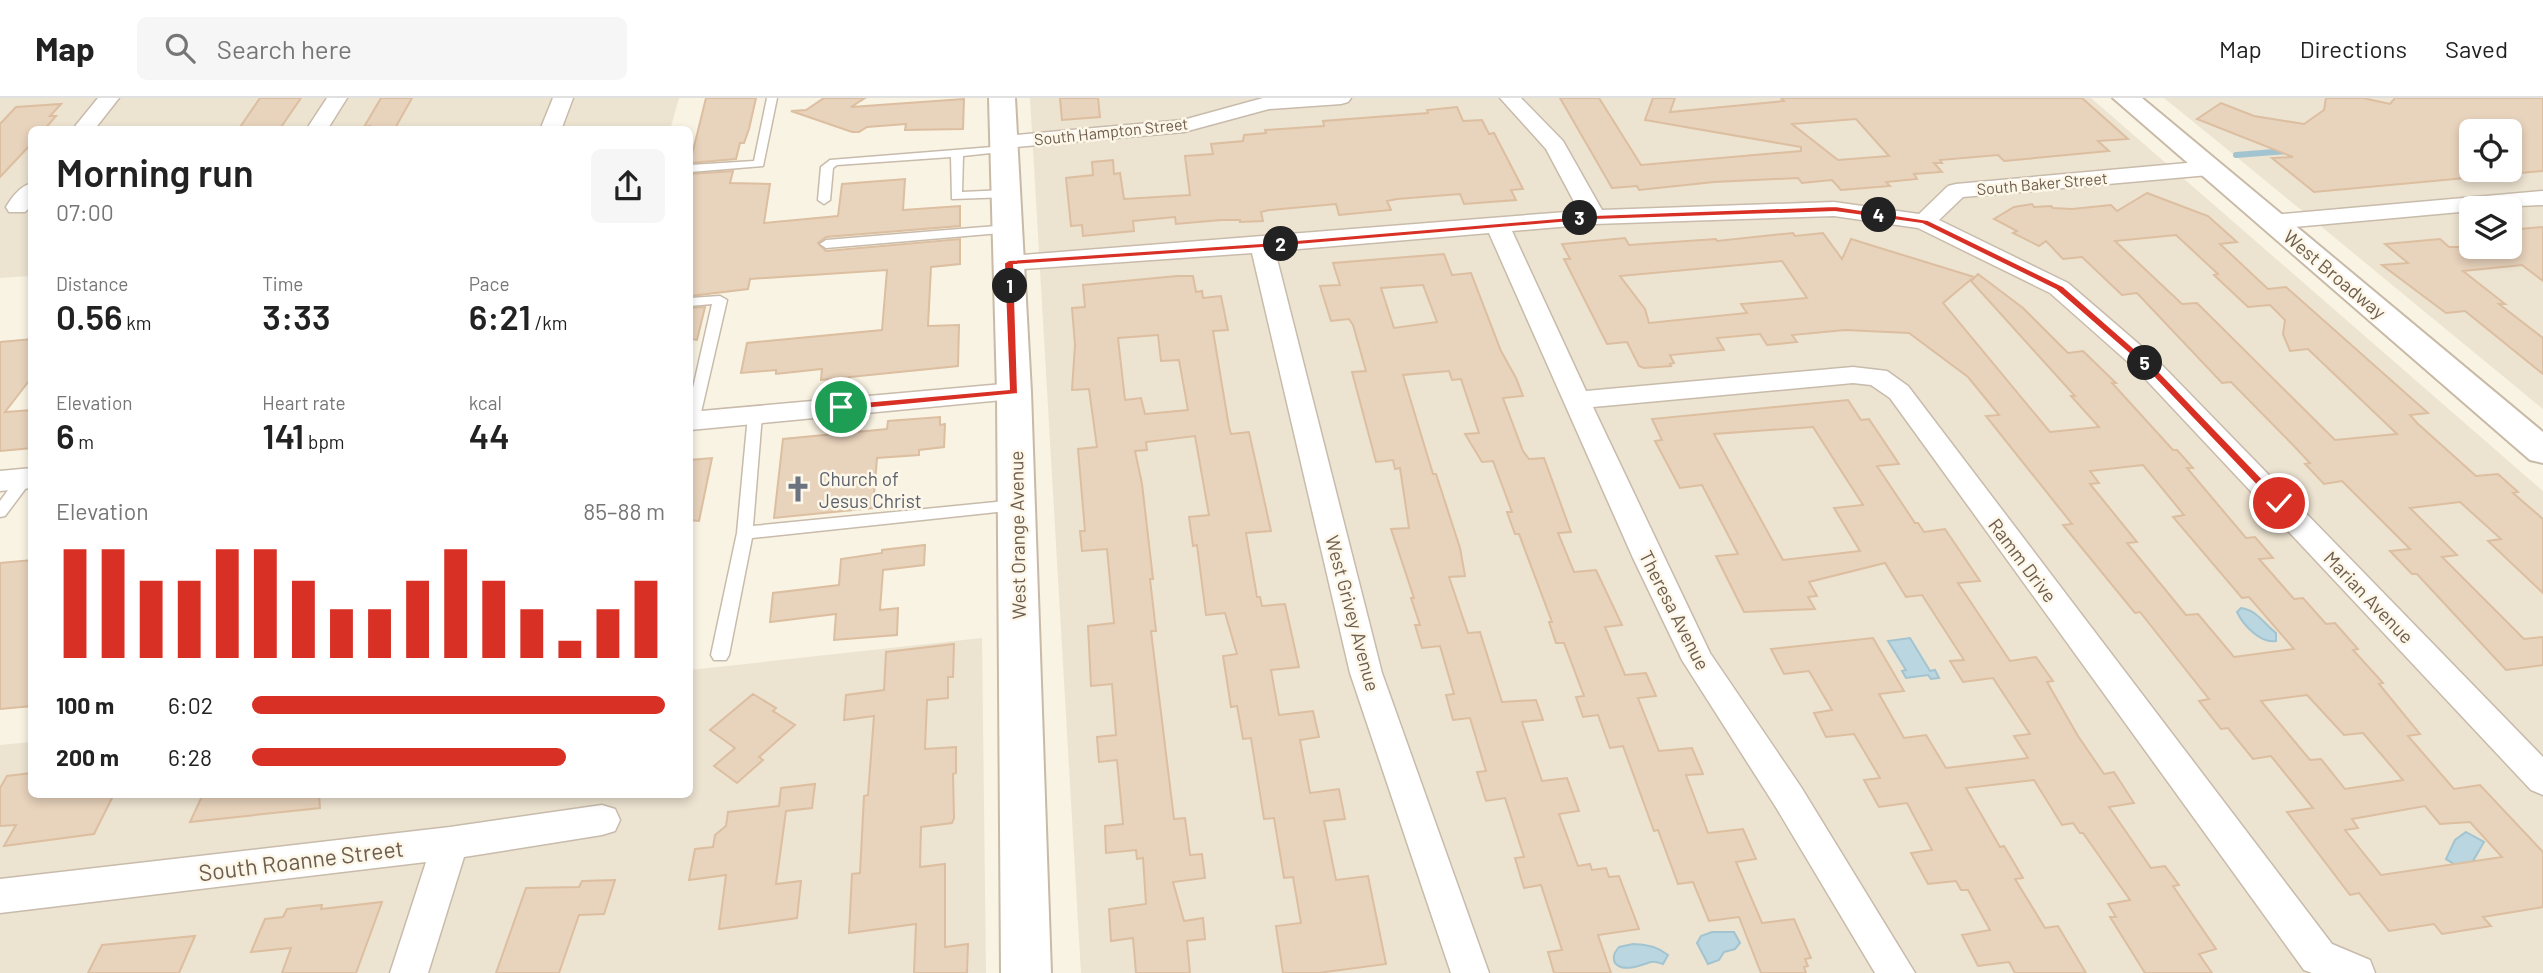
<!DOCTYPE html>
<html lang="en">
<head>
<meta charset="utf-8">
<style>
  body { margin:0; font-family:Barlow,sans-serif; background:#f6f6f6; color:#222; height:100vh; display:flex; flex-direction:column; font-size:26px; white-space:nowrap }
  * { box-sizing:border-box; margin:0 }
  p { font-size:23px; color:#767676 }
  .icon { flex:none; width:38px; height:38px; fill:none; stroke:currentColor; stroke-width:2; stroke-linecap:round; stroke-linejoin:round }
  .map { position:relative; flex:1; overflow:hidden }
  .sheet { position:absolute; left:28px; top:28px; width:665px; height:672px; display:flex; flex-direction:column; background:#fff; border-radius:10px; box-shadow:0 4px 10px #0003 }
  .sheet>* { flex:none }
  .controls { position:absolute; left:2459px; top:21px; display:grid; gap:14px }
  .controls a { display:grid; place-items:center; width:63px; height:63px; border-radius:10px; background:#fff; box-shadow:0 4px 10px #0003; font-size:35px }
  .pin { position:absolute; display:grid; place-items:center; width:60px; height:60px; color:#fff; margin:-30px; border:4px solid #fff; border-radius:50%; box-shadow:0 2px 7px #0007 }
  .km { position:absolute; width:35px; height:35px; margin:-18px; border-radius:50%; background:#222; color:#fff; font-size:19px; line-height:35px; text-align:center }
  .round { display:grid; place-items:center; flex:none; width:74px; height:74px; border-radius:10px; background:#f6f6f6 }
  .summary { display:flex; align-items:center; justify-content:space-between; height:119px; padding:0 28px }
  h1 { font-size:38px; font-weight:600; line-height:52px }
  .figures { display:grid; grid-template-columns:repeat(3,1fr); gap:10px; height:119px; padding:7px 28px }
  .figures div { display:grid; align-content:center }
  .figures b { font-size:35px; font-weight:600 }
  .figures small { font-size:19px; font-weight:400 }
  .figures p { font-size:19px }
  .chart { height:196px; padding:14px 28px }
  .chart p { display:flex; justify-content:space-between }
  .chart svg { width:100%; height:126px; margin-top:7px; stroke:#d93025; stroke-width:6 }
  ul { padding:0 28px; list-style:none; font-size:23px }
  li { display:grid; grid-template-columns:112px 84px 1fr; align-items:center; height:52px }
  li i { height:18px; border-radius:9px; background:#d93025 }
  header { display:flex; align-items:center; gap:42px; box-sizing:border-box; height:98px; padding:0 35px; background:#fff; border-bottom:2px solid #e0e0e0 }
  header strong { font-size:33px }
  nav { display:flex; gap:38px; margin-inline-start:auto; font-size:24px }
  .search { width:490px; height:63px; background:#f6f6f6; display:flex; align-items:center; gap:18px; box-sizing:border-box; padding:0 24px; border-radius:10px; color:#767676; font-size:26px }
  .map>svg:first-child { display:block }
</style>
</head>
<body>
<header>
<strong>Map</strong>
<div class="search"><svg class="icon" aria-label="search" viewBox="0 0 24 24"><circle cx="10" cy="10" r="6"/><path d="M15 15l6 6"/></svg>Search here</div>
<nav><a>Map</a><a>Directions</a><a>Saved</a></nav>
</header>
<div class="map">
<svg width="2543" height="875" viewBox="0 0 2543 875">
  <rect width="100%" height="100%" fill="#f9f3e3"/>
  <path fill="#ede3d1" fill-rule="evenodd" d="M0,0h679l-9,32h-638l-1,146 -31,2z
    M1030,0h1061l452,393v482h-1462z
    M2164,0h379v311l-310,-255zM2471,33h39v39h-39zM2471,110h39v39h-39z
    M982,540l4,335h-986v-228l31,-3 1,52h658v-124z"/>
  <path fill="#bad6e0" stroke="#a2c4d0" stroke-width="2" d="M2241,510c16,2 23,16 35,25v8c-15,3 -33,-16 -39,-29z
    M1910,540l20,33 5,-1 4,8 -8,1 -3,-4 -22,3 -4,-7 4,-1 -18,-29z
    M2466,734l18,10 -11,19 6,9 -12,2 -21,-13 9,-19z
    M1712,834h22l6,11 -5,6 -11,3 -5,8 -11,4 -11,-21 4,-7z
    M1633,846c13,0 25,3 35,11l-5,9c-4,-1 -8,-3 -12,-2 -11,3 -27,11 -36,1 -3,-7 0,-11 4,-16z"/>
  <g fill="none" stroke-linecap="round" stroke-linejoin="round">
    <path stroke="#a2c4d0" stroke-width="6" d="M2236,57l51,-4"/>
  </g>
  <path fill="#e8d3bc" stroke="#dcbea0" stroke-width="2" fill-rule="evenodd" d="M260,0h41l-22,32h-41z
    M381,0h31l-18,32h-26l2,-4 -6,1z
    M706,0h50l-7,31 -5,14h-4l-4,16 -46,4z
    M824,0h41l-14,9 113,-8 -1,30 -58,1 1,-6 -39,3 -8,5h-7l-61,-21 15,-1z
    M1060,0h38l2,19 -38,3z
    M1560,0h39l42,67 160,-14v-4l-156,-27 8,-22h22l-5,14 114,-11 -3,-3h301l46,41 -30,2 11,10 -105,10 -6,-6 -58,5 2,3h-8l8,9 -28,2 3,5 -31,3 4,4 -49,4 -9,-10 -30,3 -4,-5 -84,4 -75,8 -2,-4 -25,2zM1856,21l33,37 -51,4 -46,-36z
    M2326,0h37l27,6 5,-6h148v73l-229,21 -42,-34 21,-1 -96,-38 24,-16 33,13 50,8 20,-14zM2471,33h39v39h-39z
    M61,6l-11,12h6l-12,14h-12v13l-32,34v-53l16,-17z
    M1457,9l6,14 19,-1 7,14 5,-1 29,56 -12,1 5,10 -52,4 -4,-10 -63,5 -10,2 4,9 -52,5 -3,-11 -67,6 -8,2 2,9 -23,1v-2h-19l-45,4 -1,-7 -42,4 1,10 -51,5 -1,-11 -11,1 -5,-48 27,-3 -1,-13 21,-2 1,14 6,-1 4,26 66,-4 -5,-39 28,-2 -2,-10 32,-3 1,-6 22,-2 -1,-3 59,-4 -1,-5 105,-8 -1,-3z
    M733,73l-3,12 40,1 -6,39 74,-7 4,-32 63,-5 -2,31 57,-4v20l-134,11 -8,6 8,8 134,-12v25l-29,3 -3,59 31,-1 -1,41 -137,14 1,-11 -46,5v-4l-35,3 6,-30 135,-13 5,-60 -137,9 -2,10 -58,7v-122z
    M2147,95l61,23 29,26 -17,2 48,45 18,-2 142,126 -18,2 7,8 59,53 22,-2 20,18 -5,1 30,26v74l-55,-52 13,-2 -41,-37 -50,6 47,47 -15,2 82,82 19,-2v28l-37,5 -89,-96h-5l-22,-23 20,-2 -68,-68 -18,3 -19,-20 5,-1 -17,-18 -62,-63 -9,1 -85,-90 -15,2 -40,-38 -19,2 -17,-18 -7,5 -26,-13 4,-2 -23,-12 20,-12 18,-3 2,3 17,-1 2,2 19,1 39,-4 6,6zM2176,137l42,39 -4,1 34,32 22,-2 15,15 -2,14 7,17 18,-2 89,85 -62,6 -138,-137 -15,1 -67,-63z
    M2543,129v54l-21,-16 -59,6 42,33h-6l44,34v36l-78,-63 -19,2 -64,-48 26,-2 -23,-19 55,-5 9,8h61v-17z
    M1793,135l2,3 28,-3 19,26 9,-20 123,38 -31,26 107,129 49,-5 -28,-31h4l-104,-115 7,-7 45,34 45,45 15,-2 33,32h-4l61,67h4l16,18h-6l59,70 9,-1 18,21 -14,1 35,40 9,-1 23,26 9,-1 23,26 -5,1 30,33 -4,1 41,50 -12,2 46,53 26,-4 63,67v55l-60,10 8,9 -49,8 -8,-10 -45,7 -30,-38 -9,2 -63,-83 26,-4 -42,-52 -18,3 -25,-31 -7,1 -22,-28 10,-2 -69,-87 -5,1 -72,-88 9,-1 -86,-108 13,-1 -31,-38 -59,-44 -64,-3 -53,5 5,7 -30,3 -7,-11 -43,4 7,12 -54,5 4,8 -4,1 1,2 -27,2 -5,-2 -12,-24 -20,2 -43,-85h6l-8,-15 63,-6 4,7 87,-6 1,2zM1782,163l25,37 -66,6 6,9 -98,10 -4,-14 -25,-33zM2143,367l41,50 -11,2 69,81 7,-1 45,52 -60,8 -36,-43 -12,1 -59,-72 10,-1 -47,-58 9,-1 -9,-12zM2307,597l37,40 19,-2 40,47 -58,9 -24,-30 -11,1 -49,-59zM2425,708l15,18 30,-2 32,35 -121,18 -36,-45 13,-2 -6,-9z
    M1444,156l8,21 19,-2 30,78 15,27 7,18 -20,2 20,53 6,8 15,-1 27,74 -13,1 16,39 22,-2 26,55 -17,2 20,48 21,-2 10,23 -18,2 21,53 33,-3 11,26 -17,1 22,58 35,-4 13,30 -20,3 26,61 32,-4 17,39 -6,1 3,7 -4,1 2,6h-45l-22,-56 -30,4 -16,-39 -15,2 -20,-54 -4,1 -31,-85 -13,2 -12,-33 -15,2 -7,-20 8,-1 -20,-53h-8l-7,-21h3l-33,-88h-4l-8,-22h5l-19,-51 -11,1 -17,-28 14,-1 -18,-54 -9,1 -3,-9 -46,4 30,99h3l24,74 5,28 -16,1 19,56 12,-1 22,70 34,-2 7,20 -21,2 20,59 25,-3 12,33 -20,3 19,52 12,-2 2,6 14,-2 3,9 10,-1 20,53 -41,6 13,38h-57l-6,-21 14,-2 -21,-65 -17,3 -9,-30 9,-1 -19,-59 -19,3 -9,-29 9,-1 -16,-53 -17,2 -7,-25 8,-1 -14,-48 -18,2 -7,-23h5l-9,-27h3l-23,-69 18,-1 -9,-60 -5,1 -2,-9 -17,2 -24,-90 14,-1 -13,-46 -4,-6 -18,2 -11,-35 20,-1 -7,-22zM1423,187l14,37 -43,6 -13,-40z
    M1177,178h16l3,16 6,-1 1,7 18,-2 7,34 -15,1 16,96 2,7 18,-2 22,99 -25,2 11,64h3l2,9 23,-2 14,63 -28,3 8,45 34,-4 6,26 -19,3 10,53 29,-4 6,30 -21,2 12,59 32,-4 18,88 -68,9h-35l-7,-47 25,-3 -8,-46 -9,1 -10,-60 -10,1 -13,-81 -8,1 -6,-33 -6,1 -8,-51 14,-2 -12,-41 -19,2 -9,-70 -4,1 -4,-29 20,-2 -14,-79 -49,6 1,8 -12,1 7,33 11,95h-3l6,52h-5l23,188 11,-1 5,37 12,-1 3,24 -32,4 11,39 19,-3 2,21 -18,2 3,32h-54l-3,-35 -22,3 -2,-32 37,-5 -3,-46 -6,1 -1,-9 -30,3 -1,-27 18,-2 -6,-64 -18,2 -2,-25 19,-2 -4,-51 -21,2 -3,-60 26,-3 -7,-74 -25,2 -2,-20h5l-7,-82 19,-2 -8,-58 -17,1 3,-45 -3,-37 13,-1 -2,-22zM1158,237l3,26 18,-1 9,50 -43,4 -4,-16 -16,2 -7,-62z
    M705,209l-8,33 -7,-1v-31z
    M32,241v38l-27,35 27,-2v38l-32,3v-109z
    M1848,302l13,20 8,-1 30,45 -22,2 38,57h3l6,9 21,-3 35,52 -22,2 52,78 26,-4 17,24 -6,1 31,54 26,38 10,-2 20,31 -25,4 42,61 14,-2 14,19 -6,1 43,63 -17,5 13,19h-67l-35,-56h6l-8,-13 22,-4 -47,-67h-3l-7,-10 -11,2 -28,-45 -68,8 34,59 4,-1 19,32 -8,1 30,49 13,-2 28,47h-71l-6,-11 -31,4 -16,-31 28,-5 -22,-40h-7l-5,-9 -28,3 -17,-31 21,-3 -25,-47 -28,4 -15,-27 16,-2 -26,-44 -28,3 -12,-24 18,-3 -23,-39 -25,3 -13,-25 102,-11 31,53 -25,3 25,44 22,-3 20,33 82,-10 -14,-22 16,-2 -37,-56 -30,4 -13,-21 14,-1 -42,-65 -16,2 -21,-34 -76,19 8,14 -9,1 7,12 -71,3 -28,-56 22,-2 -36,-69 -22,3 -25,-47 7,-1 -10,-21zM1813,329l50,78 -29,3 26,43 -77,9 -69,-126z
    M940,319v8l5,-1 -1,23 -25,3v5l-42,3 -4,50 -99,10 9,-79 104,-10 1,-8z
    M712,360l-13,63 -9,-1v-60z
    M925,447l-1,20 -41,5 -3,40 18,-2 -1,27 -63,5 2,-26 -66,8 3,-29 66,-8 2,-26 41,-6v-3z
    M32,462v146l-32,3v-146z
    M954,546l-1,33h-5v21l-21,2 -2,49 31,-2v26l-3,1 1,44 -2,5 -31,4 -1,40 25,-3v83l23,-3 -1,29h-53l2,-49 -67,9 3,-59 8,-1 4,-77 4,-1 6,-79 -30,4 2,-25 38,-5 2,-38z
    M753,596l23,14 -3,3 22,14 -36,32 4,3 -26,23 -23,-17 21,-18 -25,-18z
    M32,675v21h82l-20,40 -90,12 12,-21 -16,1v-38l7,-12z
    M815,686l-3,24 -26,3 -10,73 25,-3 -4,37 -78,11 7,-54 -37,5 6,-31 18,-2 2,-12 11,-9 2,-14 51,-6 2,-18z
    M203,696h116l1,14 -130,14z
    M615,782l-11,34 -25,1 -20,58h-63l30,-85 53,-1 3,-6z
    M382,804l-26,71h-74l9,-25 -40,4 14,-33 18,-2 4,-8 35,-4 -1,4z
    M195,838l-16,37h-91l14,-28z"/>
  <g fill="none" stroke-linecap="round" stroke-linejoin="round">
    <g stroke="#c8bbab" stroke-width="3">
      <path id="lane" d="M767,0h10l-14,68 -73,6v-7l64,-4z
        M1005,48l4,1v4l-46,5 -1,36 44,-2 6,4 -2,3 -58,2 -1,-42 -114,8 -4,3 -3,32 -6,4 -6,-4 3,-33 9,-7z
        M1008,127l4,1v6l-186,16 -6,-4 6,-4z
        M720,198l7,4 -28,121 -7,5 -2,-1v-24l22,-97 -22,2v-8z
        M755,312l7,5 -9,111 263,-26 8,5 -8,5 -264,28 -23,117 -3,5h-12l-3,-5 26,-122 11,-118z
        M28,371l4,1v10l-27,36 -5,1v-16l23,-31z"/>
    </g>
    <g stroke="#c8bbab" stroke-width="3">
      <path id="street" d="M98,0h21l-25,32h-22z
        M327,0h20l-20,32h-21z
        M553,0h20l-12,32h-21z
        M1263,0h88l-3,4 -7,2 -72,5 -85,23 -179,16 -8,-1 -3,-5 3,-5 8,-1 178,-16z
        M1500,0h21l42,43 39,69 232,-8 85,12 29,-28 8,-2 253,-23 8,2 3,5 -3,5 -8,2 -246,22 -24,23 129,63 87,75 388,399v38l-12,-5 -394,-420 -87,-77 -132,-65 -84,-12 -240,8 -82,7 74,160 267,-24 34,4 21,15 424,558 38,16 5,13h-63l-8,-3 -414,-572 -19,-13 -18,-2 -260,24 117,246 91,134 114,186h-40l-98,-164 -95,-149 -49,-102 -144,-325 -214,18 107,422 107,300h-38l-101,-300 -98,-420 -243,17 -9,-2 -3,-5 3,-5 9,-2 570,-45 -33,-62z
        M32,85v22l-7,7h-16l-3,-5c6,-10 14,-21 26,-24z
        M2543,93v14l-72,3v3l-199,18 -8,-2 -4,-5 4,-5 8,-2z
        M1014,285l9,3 4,6 -4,6 -333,32v-18z
        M32,370v20l-32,3v-20z
        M602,707l13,4 5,11 -5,11 -13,4 -138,22 -36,116h-38l36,-111 -426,51v-34l450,-52z"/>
    </g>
    <g stroke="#c8baa7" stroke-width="4">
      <path id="secondary" d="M989,0h26l16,294 20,581h-50l-4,-581z
        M2113,0h29l401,334v31l-13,-3z"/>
    </g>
    <use href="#lane" fill="#fff" fill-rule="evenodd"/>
    <use href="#street" fill="#fff" fill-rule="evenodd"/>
    <use href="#secondary" fill="#fff" fill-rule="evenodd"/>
  </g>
  <path fill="#d93025" stroke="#fff" stroke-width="2" d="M1835,108l93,14 135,66 87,76 133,138v5h-8l-132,-139 -87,-76 -134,-66 -87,-12 -241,8 -332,28 -248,17 4,129 -177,17 -5,-4 5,-3 168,-15 -5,-126 5,-3 253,-17 332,-28z"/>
  <defs>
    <g id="church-bare" transform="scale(2.1)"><path d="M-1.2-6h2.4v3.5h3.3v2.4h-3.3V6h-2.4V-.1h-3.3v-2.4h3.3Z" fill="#6b7280" stroke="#fcf7e9" stroke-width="2.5" paint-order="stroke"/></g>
  </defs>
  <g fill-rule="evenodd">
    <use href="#church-bare" x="798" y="391"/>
  </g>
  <g text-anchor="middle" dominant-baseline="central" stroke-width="5" stroke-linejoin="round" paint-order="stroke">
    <g font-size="16" fill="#6e5c4c" stroke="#fcf7e9">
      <text transform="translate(1111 33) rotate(-6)">South Hampton Street</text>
      <text transform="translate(2042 85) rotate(-5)">South Baker Street</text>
    </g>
    <g font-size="19" fill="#6e5c4c" stroke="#fcf7e9">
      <text transform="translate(2335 176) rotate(40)">West Broadway</text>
      <text transform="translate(1017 437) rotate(-91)">West Orange Avenue</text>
      <text transform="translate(2023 462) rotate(53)">Ramm Drive</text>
      <text transform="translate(2369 499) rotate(46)">Marian Avenue</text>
      <text transform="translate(1675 512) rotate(63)">Theresa Avenue</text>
      <text transform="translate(1353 515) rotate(75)">West Grivey Avenue</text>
    </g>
    <g font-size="19" fill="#5b616d" stroke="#fcf7e9" text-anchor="start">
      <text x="819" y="380">Church of<tspan x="819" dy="22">Jesus Christ</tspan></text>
    </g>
    <g font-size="23" fill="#6e5c4c" stroke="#fcf7e9">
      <text transform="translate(301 762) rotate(-7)">South Roanne Street</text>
    </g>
  </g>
</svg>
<div class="controls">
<a><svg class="icon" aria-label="locate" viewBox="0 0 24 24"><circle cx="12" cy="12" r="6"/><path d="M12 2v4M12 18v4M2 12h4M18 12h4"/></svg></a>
<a><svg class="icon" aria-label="layers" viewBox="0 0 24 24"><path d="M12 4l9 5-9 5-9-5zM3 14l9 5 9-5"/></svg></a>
</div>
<div class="pin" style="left:841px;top:309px;background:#1e9e55"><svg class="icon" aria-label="arrive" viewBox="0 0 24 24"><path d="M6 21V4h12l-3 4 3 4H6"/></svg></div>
<div class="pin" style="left:2279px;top:405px;background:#d93025"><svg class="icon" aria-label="check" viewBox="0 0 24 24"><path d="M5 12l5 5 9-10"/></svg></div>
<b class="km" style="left:1010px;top:188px">1</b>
<b class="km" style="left:1281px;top:146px">2</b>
<b class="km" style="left:1580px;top:120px">3</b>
<b class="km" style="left:1879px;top:117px">4</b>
<b class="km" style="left:2145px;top:265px">5</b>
<section class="sheet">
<div class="summary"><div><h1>Morning run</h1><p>07:00</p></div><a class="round"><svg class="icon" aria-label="share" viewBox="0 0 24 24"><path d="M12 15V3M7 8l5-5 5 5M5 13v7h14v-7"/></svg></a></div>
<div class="figures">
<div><p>Distance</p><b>0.56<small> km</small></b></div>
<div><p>Time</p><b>3:33</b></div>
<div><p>Pace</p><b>6:21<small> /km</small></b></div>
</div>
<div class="figures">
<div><p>Elevation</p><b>6<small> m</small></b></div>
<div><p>Heart rate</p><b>141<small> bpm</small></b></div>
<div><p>kcal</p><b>44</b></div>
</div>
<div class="chart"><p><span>Elevation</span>85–88 m</p>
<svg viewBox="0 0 160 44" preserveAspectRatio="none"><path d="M5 44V6M15 44V6M25 44V17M35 44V17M45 44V6M55 44V6M65 44V17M75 44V27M85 44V27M95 44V17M105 44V6M115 44V17M125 44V27M135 44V38M145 44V27M155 44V17"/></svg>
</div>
<ul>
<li><b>100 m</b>6:02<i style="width:100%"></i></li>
<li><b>200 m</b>6:28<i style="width:76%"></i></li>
</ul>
</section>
</div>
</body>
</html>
